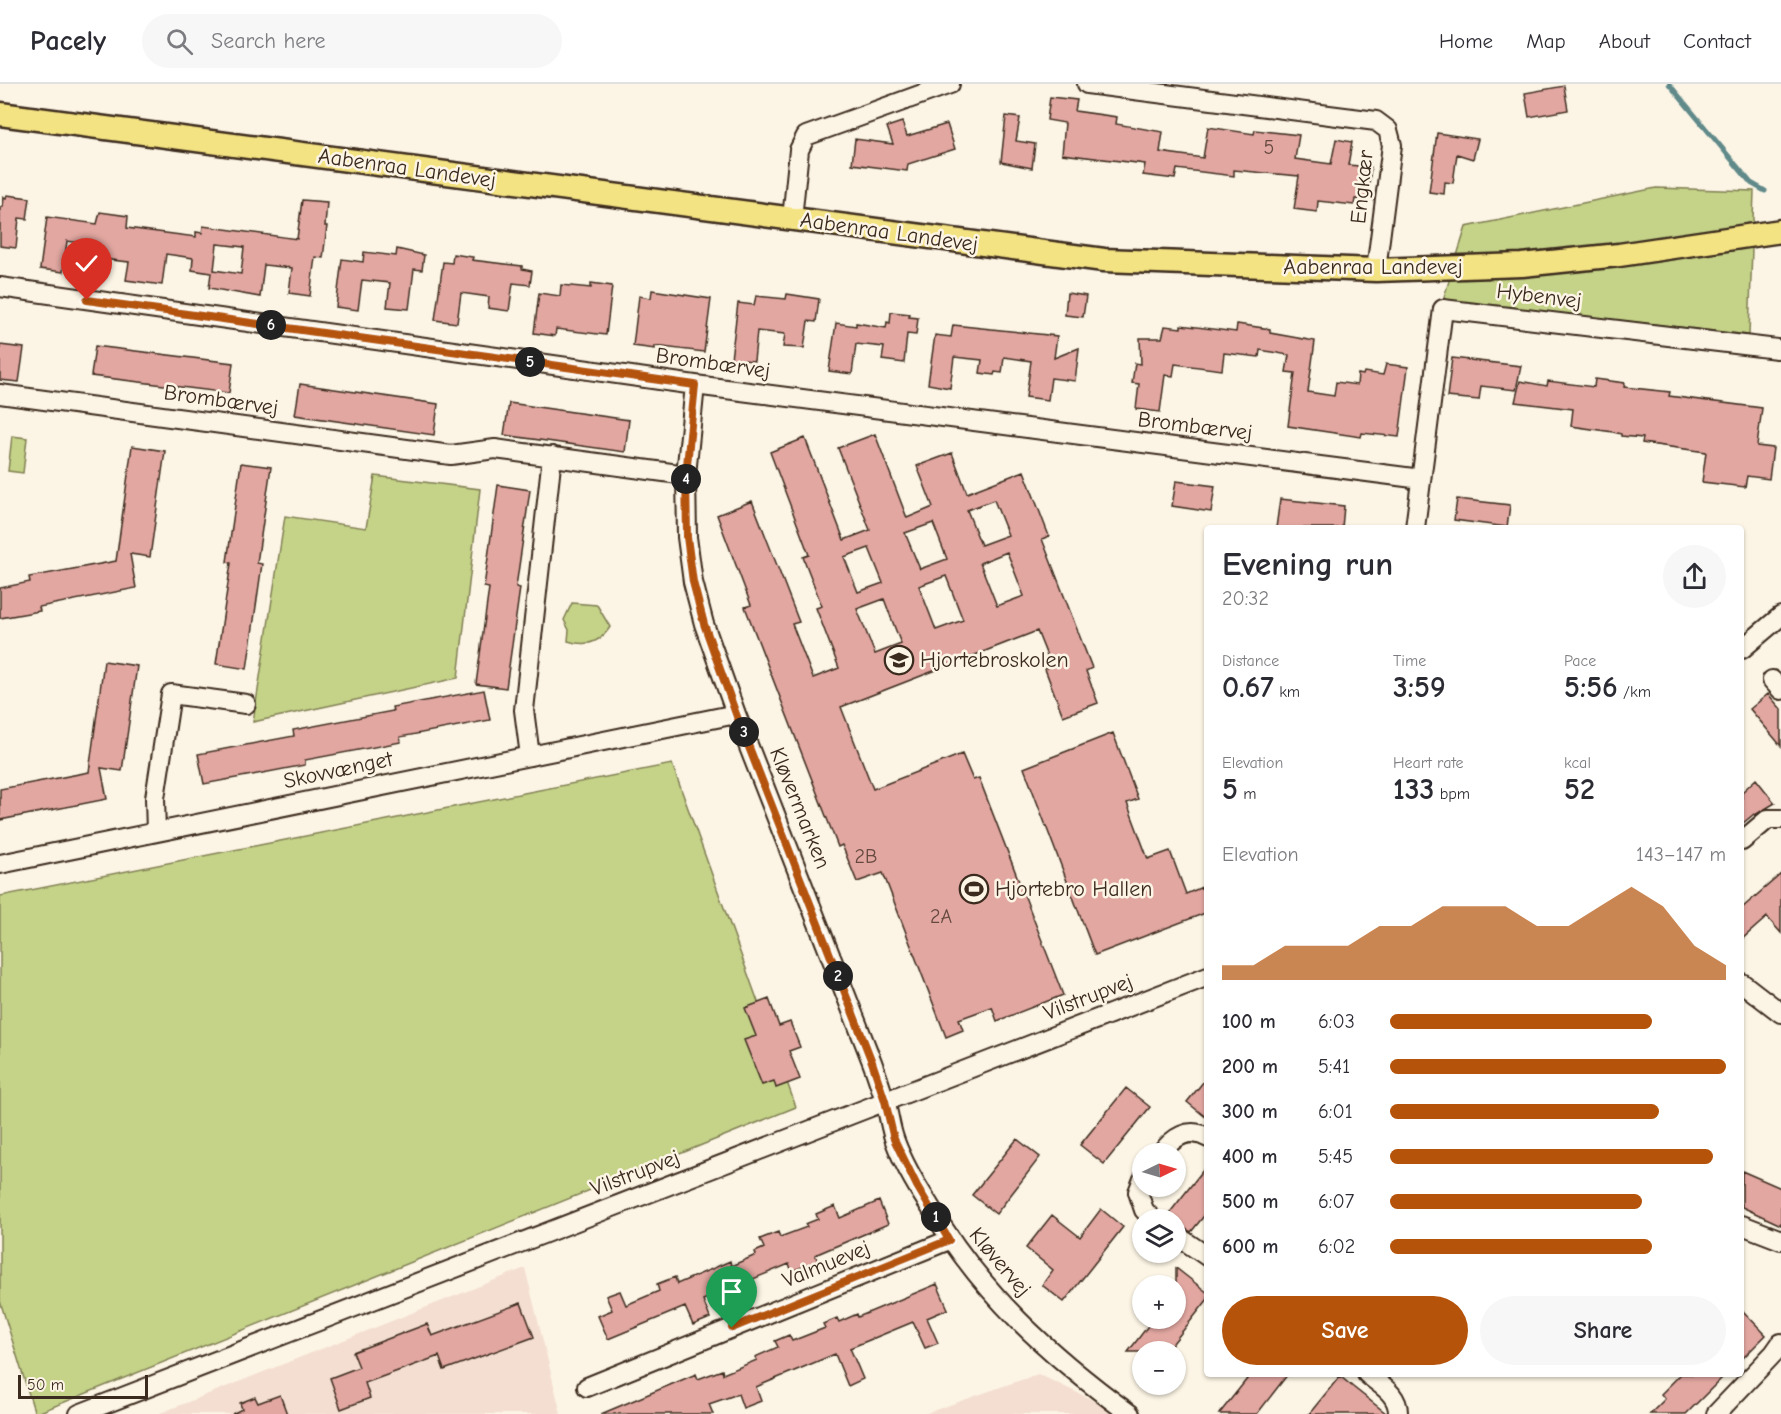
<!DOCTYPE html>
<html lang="en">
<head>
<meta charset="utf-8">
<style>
  body { margin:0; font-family:"Comic Neue",sans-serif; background:#f7f7f7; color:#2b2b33; height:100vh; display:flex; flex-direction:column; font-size:22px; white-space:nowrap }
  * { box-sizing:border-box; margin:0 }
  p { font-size:20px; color:#7c7c81 }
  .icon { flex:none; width:33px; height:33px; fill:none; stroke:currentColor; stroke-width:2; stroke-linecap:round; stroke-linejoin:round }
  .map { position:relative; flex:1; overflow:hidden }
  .drawer { position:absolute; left:1204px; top:441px; width:540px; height:852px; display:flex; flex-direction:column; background:#fff; border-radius:6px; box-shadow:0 2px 4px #0004 }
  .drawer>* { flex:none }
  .needle { width:39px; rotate:85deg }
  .buttons { position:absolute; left:1132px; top:1059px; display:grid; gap:12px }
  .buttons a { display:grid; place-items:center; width:54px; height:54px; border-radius:50%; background:#fff; box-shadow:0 2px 4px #0004; font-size:30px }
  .scale { position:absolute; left:18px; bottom:15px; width:130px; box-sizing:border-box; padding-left:6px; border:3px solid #3b2a1e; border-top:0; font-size:16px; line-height:21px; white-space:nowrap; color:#3b2a1e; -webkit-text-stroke:4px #fcf5e5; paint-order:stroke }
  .pin { position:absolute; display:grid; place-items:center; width:51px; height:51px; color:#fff; margin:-62px -26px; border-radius:50% 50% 50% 0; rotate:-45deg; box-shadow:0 0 6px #0007 }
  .pin .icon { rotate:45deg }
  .km { position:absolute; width:30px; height:30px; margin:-15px; border-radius:50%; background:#222; color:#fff; font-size:16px; line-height:30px; text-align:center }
  .round { display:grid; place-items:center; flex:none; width:63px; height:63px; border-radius:32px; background:#f7f7f7 }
  .summary { display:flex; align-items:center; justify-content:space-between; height:102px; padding:0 18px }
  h1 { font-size:33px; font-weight:700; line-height:45px }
  .metrics { display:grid; grid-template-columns:repeat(3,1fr); gap:9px; height:102px; padding:6px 18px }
  .metrics div { display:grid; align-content:center }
  .metrics b { font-size:30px; font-weight:700 }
  .metrics small { font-size:16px; font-weight:400 }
  .metrics p { font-size:16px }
  .chart { height:168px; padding:12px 18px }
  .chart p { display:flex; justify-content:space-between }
  .chart svg { width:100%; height:108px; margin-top:6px; fill:#b45309; opacity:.7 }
  .button { display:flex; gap:12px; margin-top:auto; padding:12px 18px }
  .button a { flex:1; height:69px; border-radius:36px; background:#b45309; color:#fff; font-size:24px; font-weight:700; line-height:69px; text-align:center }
  .button a+a { background:#f7f7f7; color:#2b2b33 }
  ul { padding:0 18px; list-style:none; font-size:20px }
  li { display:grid; grid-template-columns:96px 72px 1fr; align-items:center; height:45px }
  li i { height:15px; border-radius:8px; background:#b45309 }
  header { display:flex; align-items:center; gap:36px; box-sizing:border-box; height:84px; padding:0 30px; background:#fff; border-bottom:2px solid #e1e1e2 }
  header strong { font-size:28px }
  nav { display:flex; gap:33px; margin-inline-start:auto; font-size:21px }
  .search { width:420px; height:54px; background:#f7f7f7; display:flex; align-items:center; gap:15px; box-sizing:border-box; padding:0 21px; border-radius:33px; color:#7c7c81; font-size:22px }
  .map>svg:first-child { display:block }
</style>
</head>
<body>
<header>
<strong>Pacely</strong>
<div class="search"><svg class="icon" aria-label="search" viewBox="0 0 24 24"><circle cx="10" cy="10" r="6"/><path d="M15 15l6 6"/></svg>Search here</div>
<nav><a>Home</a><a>Map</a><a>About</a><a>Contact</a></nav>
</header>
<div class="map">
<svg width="1781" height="1330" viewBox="0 0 1781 1330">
  <rect width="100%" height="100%" fill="#fcf5e5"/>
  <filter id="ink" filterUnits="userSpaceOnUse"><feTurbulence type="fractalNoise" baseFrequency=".0167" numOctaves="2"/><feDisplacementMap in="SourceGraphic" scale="12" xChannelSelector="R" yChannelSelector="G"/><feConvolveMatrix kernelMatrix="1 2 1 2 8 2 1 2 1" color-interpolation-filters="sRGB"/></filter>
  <g filter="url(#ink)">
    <path fill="#f4ded1" d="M525,1184l36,146h-403z
      M1038,1290l84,40h-198z"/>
    <path fill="#c4d388" stroke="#807e53" stroke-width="1.5" d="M1656,104l98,3 -5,144 -306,-35 23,-73z
      M12,352l15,2 -4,35 -15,-2z
      M375,392l105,13 -22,189 -205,44 32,-206 81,12z
      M572,519l25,2 13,22c-10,16 -24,20 -42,14l1,-11 -5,-10z
      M672,680l124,343 -761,307 -35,-113v-405z"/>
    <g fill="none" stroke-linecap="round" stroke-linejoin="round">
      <path stroke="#60898a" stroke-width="5" d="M1669,0l82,99 14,8"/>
    </g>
    <path fill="#e2a7a1" stroke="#3b2a1e" stroke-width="1.5" fill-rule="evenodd" d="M1564,2l4,24 -39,7 -4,-24z
      M1050,13l27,3 -2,11 42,6 -1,7 47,8 -3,20 43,6 5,-31 46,7 1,-4 44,5 -4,24 36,5 5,-25 16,3 -4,23 23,2 -4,33 -12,-1 -1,6 -36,-4 -1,11 -23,-3 5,-33 -65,-6v6l-57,-7 -2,10 -32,-4 2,-11 -83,-10 3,-31 -18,-3z
      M1006,32l14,2 -4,23 19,3 -3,24 -31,-6z
      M902,38l5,14 40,-12 8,25 -47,15 -1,7 -55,-7 3,-25 38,5 -6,-17z
      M1437,49l41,6 -5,20 -16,-5 -4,29 -8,-1 -1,12 -15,-2z
      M7,111l23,3 -3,21 -8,-1 -3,30 -16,-2v-39h3l1,-10 2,1z
      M302,116l25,2 -2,24h2l-4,32 -8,-1 -5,39 -21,-3 3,-25 -28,-3 -4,32 -51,-9 2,-15 -19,-3 1,-12 -27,-4 -4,31 -36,-5 3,-18 -36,-4 2,-13 -28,-4 -4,31 -23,-3 7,-52 50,7 3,-12 28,4 -1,12 69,9v-5l6,1 1,-7 94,13zM217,160l27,3 -3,27 -27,-4z
      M397,165l27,6 -2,15 -8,-1 -5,40 -22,-2 3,-24 -28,-3 -4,30 -22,-3 6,-48 21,3 1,-10 32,4z
      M453,170l20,3 -1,3 50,6v3l10,2 -2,14 -17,-2 -4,28 -21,-3 1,-11 -28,-4 -4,30 -22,-3 8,-58 9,1z
      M591,199l21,3 -6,49 -50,-6 -1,7 -21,-3 5,-40 21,3 1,-11 30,3z
      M652,206l59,9 -7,53 -49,-6v3l-22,-3 6,-50 12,2z
      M1067,209l19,3 -3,21 -18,-2z
      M787,210l32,5 -3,23 -8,-1 -4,27 -21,-1 2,-13 -28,-3 -3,30 -23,-2 7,-56 16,2 2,-9 30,3z
      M891,228l19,2 -1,3 9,1 -2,17 -9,-1 -3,29 -22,-3 2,-13 -28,-3 -4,30 -23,-3 7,-48 20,3v-3l30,5 1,-6 3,1z
      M1237,240l33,5v4l45,8 -7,51 26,4 2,-14 21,3 1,-11 5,1 1,-3 19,3 3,-11 22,3 -9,70 -37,-4 -1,4 -73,-11 7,-53 -9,-1 3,-17 -29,-5 -1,7 -35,-4 -2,17 -47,-6 -2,12 -8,-1 -5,37 -24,-3 3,-25 -7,-1 3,-20 6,1 -1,-26h22l3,-12 16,2v-3l55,7z
      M953,241l104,11 -3,22 25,-10 -4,33 -24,-3 -3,22 -22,-3 5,-36 -27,-4 -2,16 -7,-1 -1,3 -14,-2 2,-13 -28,-3 -4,31 -22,-4 7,-49 16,2z
      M0,261l24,3 -5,34 -19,-2z
      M95,262l138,17 -4,30 -138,-17z
      M1452,274l69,8 -5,24 -35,-4 -2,14 -32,-3z
      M1595,295l30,4 -1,4 46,5 -1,4 93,12 -5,38 16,2 -4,31 -22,-3 -2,11 -43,-5 4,-30 -64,-9 1,-5 -22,-2v-2l-8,-2 -42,-6 2,-17 -58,-7 5,-21 27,5 1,-5 46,6z
      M300,300l138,20 -4,31 -139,-20z
      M509,319l120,17 -4,32 -121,-17z
      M875,350l32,84 26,-11 -16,-41 35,-13 15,40 57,-22 25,65 -7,3 50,129 -6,3 12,32 -35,13 -18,-47 6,-3 -14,-35 -196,76 32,82 89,-35 11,26 6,-2 84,217 -66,26 -5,-14 -33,12 4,11 -17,7 -63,-164 -26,9 -15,-37 -4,2 -93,-240 6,-2 -34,-90 35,-14 47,121 -7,2 21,54 26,-10 -23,-60 6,-2 -19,-49 6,-2 -39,-103 35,-14 39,102 26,-10 -32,-82zM994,416l14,35 -27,10 -14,-35zM933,439l14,36 -27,10 -15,-36zM869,464l14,35 -25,9 -14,-35zM1007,468l17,44 -27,10 -17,-43zM946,492l17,44 -27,10 -17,-44zM884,515l17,45 -26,10 -18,-45z
      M132,362l33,5 -15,106 -20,-3 6,34 -97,19 1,4 -40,7v-30l30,-6 -1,-5 87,-16z
      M241,379l30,4 -14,96 5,1 -15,105 -31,-5 15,-101 -4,-1z
      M1176,397l39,5 -4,26 -39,-6z
      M498,401l32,5 -14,97 4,1 -14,100 -30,-4 13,-96 -5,-1z
      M1280,415l64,7 -2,22h-66z
      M1457,415l53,6 -3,22 -53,-7z
      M104,577l33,5 -15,105 -21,-3 6,31 -107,21v-31l89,-17z
      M484,606l6,30 -90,17 1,5 -96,18v5l-101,19 -6,-30 96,-18 -1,-6 100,-19 -1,-4z
      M1768,610l13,15v37l-31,-37z
      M1113,649l25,66 -11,4 21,56 22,-8 16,43 16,-7 6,14v11l-113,43 -71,-187z
      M1756,695l19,24 -20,12 -1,-1 -12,10v-32z
      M1781,790v59l-14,-16 -25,22v-31z
      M769,915l10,27 11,-4 10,25 -11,4 11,28 -24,9 -2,-7 -12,4 -18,-45 12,-4 -11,-28z
      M1208,992v43l-21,-17z
      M1126,1004l24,19 -46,57 -24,-19z
      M1017,1055l23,18 -44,57 -24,-19z
      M1208,1080v47l-17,21 -15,-8v-4h-12z
      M1742,1087l39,17v37l-39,-18z
      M879,1117l9,23 -73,31 3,6 -26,10 -3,-7 -86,36 7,18 -17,7 -8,-18 -77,32 -10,-23 14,-6 -6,-14 14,-5 6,14 33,-14 -2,-7 18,-7 2,7 53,-23 1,5 25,-11 -1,-3 9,-4 -4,-9 18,-7 2,5 27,-10 -2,-3 13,-5 -2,-5 19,-8 5,12z
      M1101,1125l22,18 -59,75 -22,-17 11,-15 -27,-22 26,-33 28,22z
      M1176,1184l32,25v6l-42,53h-38l26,-34h22z
      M937,1200l11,25 -21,9 11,25 -13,5 -12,-26 -63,26 13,31 -15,7 -13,-32 -79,33 5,14 -18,7 -5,-14 -29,10 4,10h-112l95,-40 2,5 24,-9 1,4 34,-14 -2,-3 23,-10 -3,-6 14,-6 3,6 33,-13 -2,-4 14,-6 2,4 18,-8 1,3z
      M521,1219l13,34 -90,33 -5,-14 -74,27 5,15 -29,11 -11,-31 29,-11 -6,-15 74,-28 5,12z
      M1742,1226l24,25 -24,24z
      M1251,1290h37l-31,40h-38z
      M1681,1290h45l-40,40h-36l15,-15 -4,-5z
      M1340,1292l13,11 34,27h-78z
      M280,1311l7,19h-55l10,-5 -2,-6 15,-6 3,6z"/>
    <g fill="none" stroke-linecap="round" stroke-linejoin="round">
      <g stroke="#3b2a1e" stroke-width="22">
        <path id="minor" d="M1087,0l289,37 12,9 4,15 -16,125
          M792,135l7,-69 7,-14 144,-52
          M0,203l695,98 726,94
          M695,301l-9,90 1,62 6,45 11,42 32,90 136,348c5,13 9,26 13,39 4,13 5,27 10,40 8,22 21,44 34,64 52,88 119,149 201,209
          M0,310l451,61 44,-6 191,26
          M1415,444l28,-219 334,40
          M1742,565l39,-33
          M1772,596l9,10
          M530,672l-6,-46 28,-254
          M156,748l-1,-34 16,-104 75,10
          M1742,757l26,-22h13
          M0,780l736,-150
          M1742,899l39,30
          M1161,1070c11,-16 28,-28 47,-16
          M1143,1095l-5,13 6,18 9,10
          M1742,1141l39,15
          M1176,1151l32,22
          M1367,1290c13,11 32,20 31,40
          M587,1303l362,-147
          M79,1330l1129,-438
          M1716,1330l58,-61 7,-10"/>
      </g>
      <g stroke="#3b2a1e" stroke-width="27">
        <path id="major" d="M0,30l1104,146 272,10 146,-5 97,-10 162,-24"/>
      </g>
      <use href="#minor" stroke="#fcf5e5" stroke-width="18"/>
      <use href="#major" stroke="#f4e382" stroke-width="22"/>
    </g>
  </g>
  <g fill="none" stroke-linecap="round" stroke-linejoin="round" filter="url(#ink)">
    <g stroke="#fff" stroke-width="12">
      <path id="route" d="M87,216l608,85 -9,90 1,62 6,45 11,42 32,90 136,348 13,39 9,38 23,47 32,54 -217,88"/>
    </g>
    <use href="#route" stroke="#b45309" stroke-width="8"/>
  </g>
  <defs>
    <g id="school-ring" transform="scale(1.5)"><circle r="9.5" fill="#fcf5e5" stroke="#3b2a1e" stroke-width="1.5"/><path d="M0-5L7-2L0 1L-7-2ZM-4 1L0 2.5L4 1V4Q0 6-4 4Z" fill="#3b2a1e"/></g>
    <g id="stadium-ring" transform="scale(1.5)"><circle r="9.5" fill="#fcf5e5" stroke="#3b2a1e" stroke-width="1.5"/><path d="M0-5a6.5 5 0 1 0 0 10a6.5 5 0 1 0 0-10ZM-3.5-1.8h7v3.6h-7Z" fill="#3b2a1e"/></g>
  </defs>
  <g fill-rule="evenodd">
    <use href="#school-ring" x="899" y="576"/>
    <use href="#stadium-ring" x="974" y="805"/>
  </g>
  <g text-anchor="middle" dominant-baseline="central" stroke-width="5" stroke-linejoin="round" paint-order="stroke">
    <g font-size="20" fill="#65493f">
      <text x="1269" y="63">5</text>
      <text x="866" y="772">2B</text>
      <text x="941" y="832">2A</text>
    </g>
    <g font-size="22" fill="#3b2a1e" stroke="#fcf5e5">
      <text transform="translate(407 84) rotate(8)">Aabenraa Landevej</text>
      <text transform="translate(1362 103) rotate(-84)">Engkær</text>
      <text transform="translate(889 148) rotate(8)">Aabenraa Landevej</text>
      <text x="1373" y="183">Aabenraa Landevej</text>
      <text transform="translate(1539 212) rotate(7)">Hybenvej</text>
      <text transform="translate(713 279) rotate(8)">Brombærvej</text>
      <text transform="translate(221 316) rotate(8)">Brombærvej</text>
      <text transform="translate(1195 342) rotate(7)">Brombærvej</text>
      <text transform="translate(338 686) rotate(-12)">Skovvænget</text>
      <text transform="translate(800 724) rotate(68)">Kløvermarken</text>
      <text transform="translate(1088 913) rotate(-21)">Vilstrupvej</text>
      <text transform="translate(635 1089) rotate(-21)">Vilstrupvej</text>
      <text transform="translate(1000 1178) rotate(50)">Kløvervej</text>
      <text transform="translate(826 1180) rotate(-22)">Valmuevej</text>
    </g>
    <g font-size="22" fill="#3b2a1e" stroke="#fcf5e5" text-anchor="start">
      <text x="920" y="576">Hjortebroskolen</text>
      <text x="995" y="805">Hjortebro Hallen</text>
    </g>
  </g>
</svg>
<div class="buttons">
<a><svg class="needle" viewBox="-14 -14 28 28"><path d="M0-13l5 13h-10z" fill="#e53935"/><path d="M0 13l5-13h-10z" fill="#7c7c81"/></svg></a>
<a><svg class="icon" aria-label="layers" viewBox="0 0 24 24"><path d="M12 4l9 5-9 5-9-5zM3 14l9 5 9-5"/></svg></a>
<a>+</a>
<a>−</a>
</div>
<div class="scale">50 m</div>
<div class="pin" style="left:732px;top:1244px;background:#1e9e55"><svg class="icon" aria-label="arrive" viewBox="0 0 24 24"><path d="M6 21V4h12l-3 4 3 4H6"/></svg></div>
<div class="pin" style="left:87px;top:216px;background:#d93025"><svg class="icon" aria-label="check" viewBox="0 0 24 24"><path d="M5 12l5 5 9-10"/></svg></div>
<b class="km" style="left:936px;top:1133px">1</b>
<b class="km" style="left:838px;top:892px">2</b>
<b class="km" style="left:744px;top:648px">3</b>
<b class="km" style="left:686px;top:395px">4</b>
<b class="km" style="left:530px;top:278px">5</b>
<b class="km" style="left:271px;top:241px">6</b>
<section class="drawer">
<div class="summary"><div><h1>Evening run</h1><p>20:32</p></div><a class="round"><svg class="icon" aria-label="share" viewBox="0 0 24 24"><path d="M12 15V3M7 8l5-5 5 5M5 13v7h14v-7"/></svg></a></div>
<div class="metrics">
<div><p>Distance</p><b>0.67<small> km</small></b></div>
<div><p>Time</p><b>3:59</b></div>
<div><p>Pace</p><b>5:56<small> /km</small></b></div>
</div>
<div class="metrics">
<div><p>Elevation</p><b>5<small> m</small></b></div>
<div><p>Heart rate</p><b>133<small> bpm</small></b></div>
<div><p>kcal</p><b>52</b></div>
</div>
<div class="chart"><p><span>Elevation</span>143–147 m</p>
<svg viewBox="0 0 160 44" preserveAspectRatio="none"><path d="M0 44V38L10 38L20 30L30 30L40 30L50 22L60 22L70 14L80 14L90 14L100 22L110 22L120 14L130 6L140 14L150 30L160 38V44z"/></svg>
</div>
<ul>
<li><b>100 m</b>6:03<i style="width:78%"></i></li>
<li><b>200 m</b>5:41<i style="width:100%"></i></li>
<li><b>300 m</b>6:01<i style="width:80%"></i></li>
<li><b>400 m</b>5:45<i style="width:96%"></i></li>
<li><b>500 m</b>6:07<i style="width:75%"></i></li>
<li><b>600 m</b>6:02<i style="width:78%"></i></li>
</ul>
<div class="button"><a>Save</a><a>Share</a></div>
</section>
</div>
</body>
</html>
